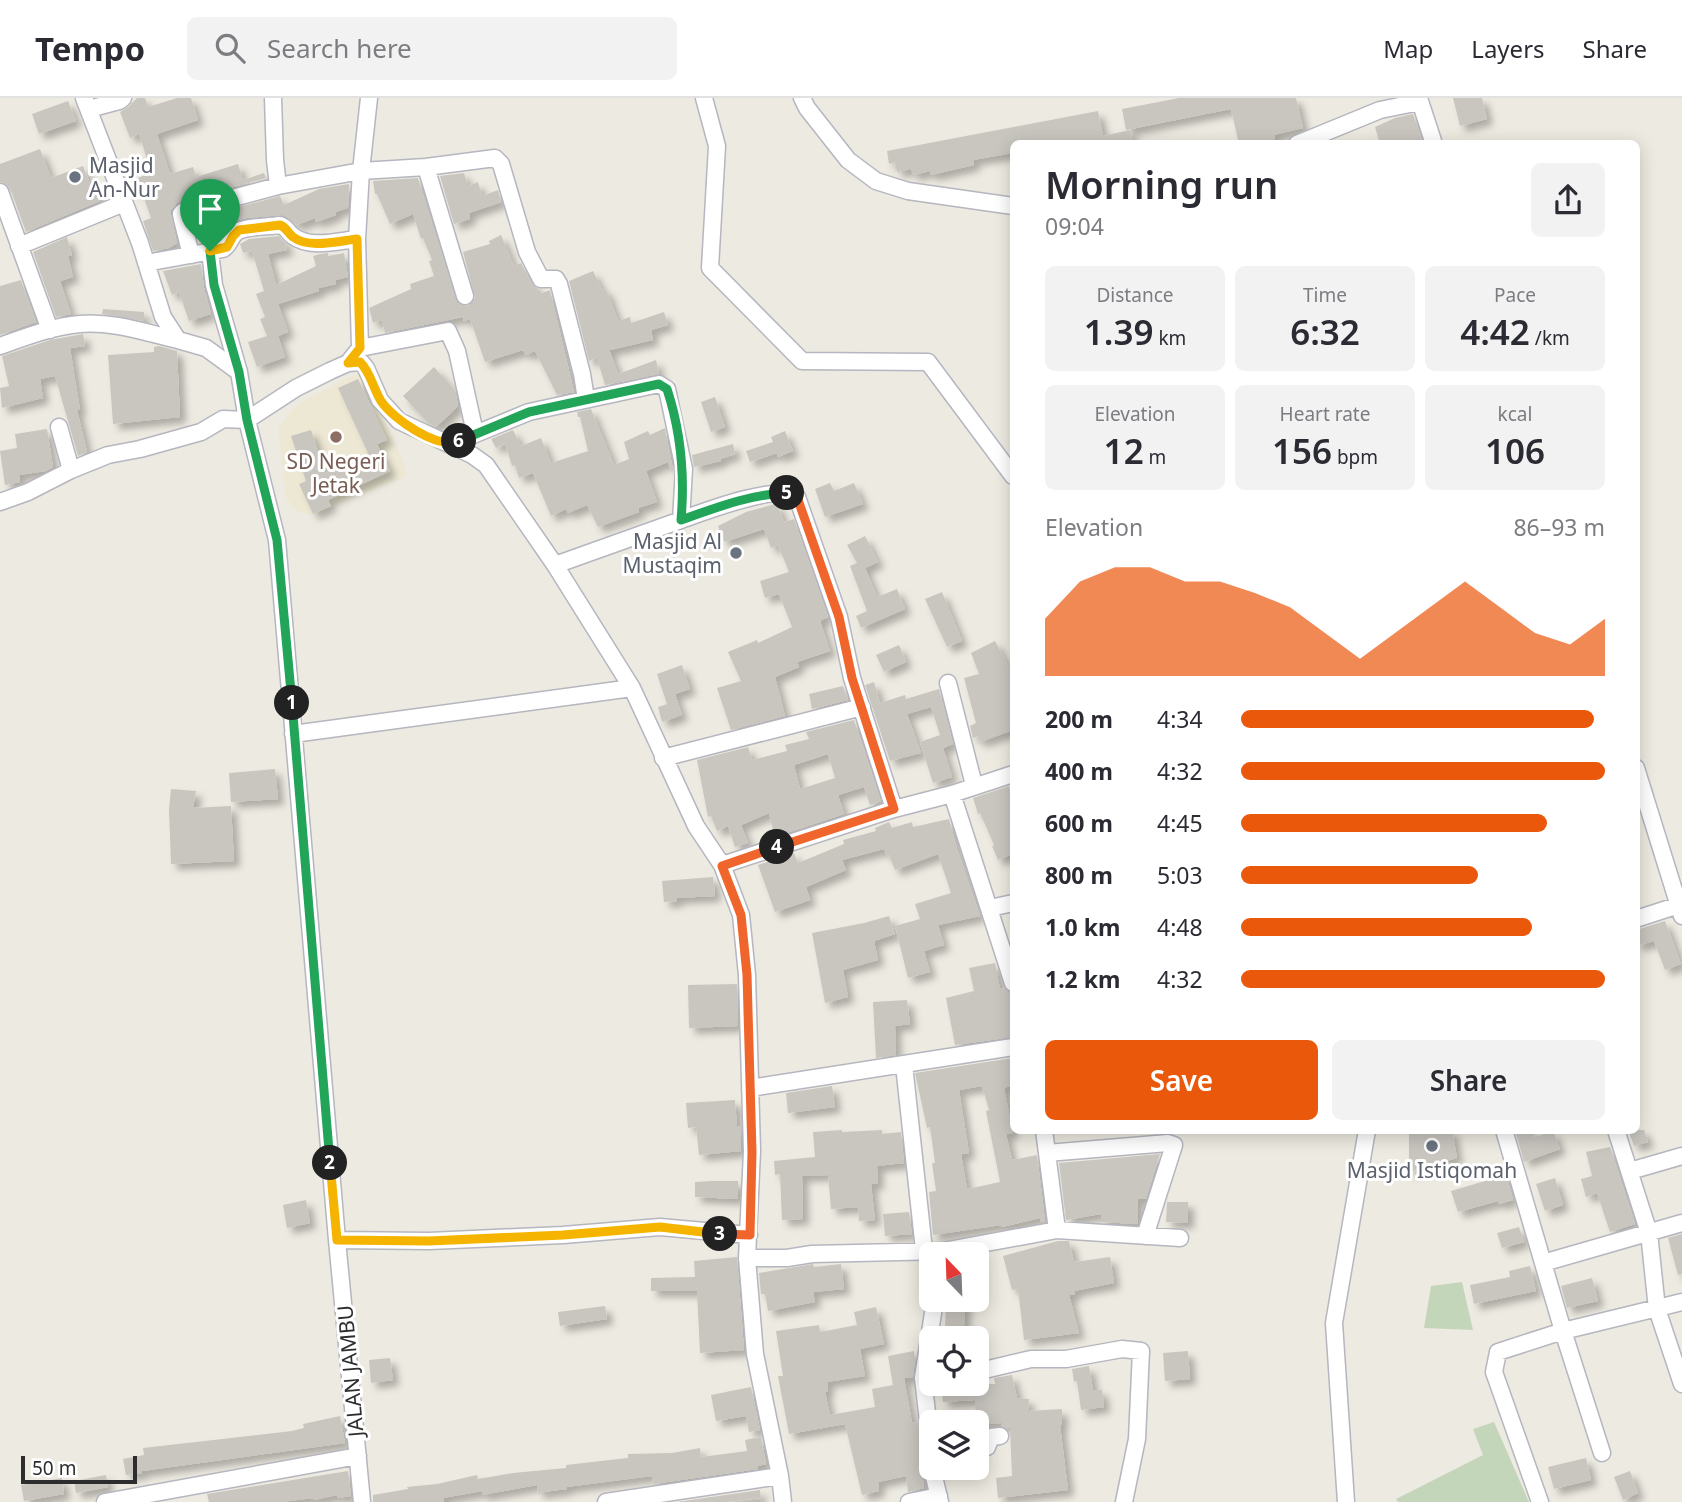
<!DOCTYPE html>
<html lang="en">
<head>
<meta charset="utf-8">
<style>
  body { margin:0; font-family:"Noto Sans",sans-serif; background:#f2f2f3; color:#2b2b33; height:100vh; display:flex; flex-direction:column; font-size:26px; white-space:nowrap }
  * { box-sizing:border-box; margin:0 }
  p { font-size:23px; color:#7c7c81 }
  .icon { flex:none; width:38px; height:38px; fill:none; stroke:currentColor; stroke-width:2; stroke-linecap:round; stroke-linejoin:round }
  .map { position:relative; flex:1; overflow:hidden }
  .drawer { position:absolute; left:1010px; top:42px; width:630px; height:994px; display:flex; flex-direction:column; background:#fff; border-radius:10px; box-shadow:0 4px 18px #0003 }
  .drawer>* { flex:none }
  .needle { width:46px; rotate:337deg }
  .buttons { position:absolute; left:919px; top:1144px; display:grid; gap:14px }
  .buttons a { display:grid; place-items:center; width:70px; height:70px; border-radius:10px; background:#fff; box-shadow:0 4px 18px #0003; font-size:35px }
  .scale { position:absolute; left:21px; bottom:18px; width:116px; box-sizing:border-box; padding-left:7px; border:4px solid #2d2d2d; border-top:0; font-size:19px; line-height:24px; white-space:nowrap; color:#2d2d2d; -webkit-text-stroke:5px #fff; paint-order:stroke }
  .pin { position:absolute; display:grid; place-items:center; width:60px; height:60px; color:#fff; margin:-72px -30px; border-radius:50% 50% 50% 0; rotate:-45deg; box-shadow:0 0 7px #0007 }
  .pin .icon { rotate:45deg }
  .km { position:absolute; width:35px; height:35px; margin:-18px; border-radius:50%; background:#222; color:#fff; font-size:19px; line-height:35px; text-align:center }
  .round { display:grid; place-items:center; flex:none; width:74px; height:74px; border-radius:10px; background:#f2f2f3 }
  .headline { display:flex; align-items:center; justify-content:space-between; height:119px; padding:0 35px }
  h1 { font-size:38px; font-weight:600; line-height:52px }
  .figures { display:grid; grid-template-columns:repeat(3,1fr); gap:10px; height:119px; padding:7px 35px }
  .figures div { display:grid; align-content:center; border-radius:10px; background:#f2f2f3; text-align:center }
  .figures b { font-size:35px; font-weight:600 }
  .figures small { font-size:19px; font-weight:400 }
  .figures p { font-size:19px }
  .chart { height:196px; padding:14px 35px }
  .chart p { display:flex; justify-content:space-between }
  .chart svg { width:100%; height:126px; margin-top:7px; fill:#ea580c; opacity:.7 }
  .button { display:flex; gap:14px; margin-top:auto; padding:14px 35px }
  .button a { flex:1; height:80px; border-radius:10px; background:#ea580c; color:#fff; font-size:28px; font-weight:600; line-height:80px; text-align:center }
  .button a+a { background:#f2f2f3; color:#2b2b33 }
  ul { padding:0 35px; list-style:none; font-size:23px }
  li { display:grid; grid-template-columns:112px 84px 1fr; align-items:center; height:52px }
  li i { height:18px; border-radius:9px; background:#ea580c }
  header { display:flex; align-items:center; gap:42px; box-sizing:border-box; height:98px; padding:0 35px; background:#fff; border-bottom:2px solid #e1e1e2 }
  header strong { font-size:33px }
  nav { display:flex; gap:38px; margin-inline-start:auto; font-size:24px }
  .search { width:490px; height:63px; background:#f2f2f3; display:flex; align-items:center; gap:18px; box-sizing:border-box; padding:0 24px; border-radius:10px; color:#7c7c81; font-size:26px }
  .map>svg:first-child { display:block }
</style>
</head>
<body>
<header>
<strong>Tempo</strong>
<div class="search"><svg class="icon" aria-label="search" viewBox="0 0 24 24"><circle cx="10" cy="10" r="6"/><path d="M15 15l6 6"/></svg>Search here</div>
<nav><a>Map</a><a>Layers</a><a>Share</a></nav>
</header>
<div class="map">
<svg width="1682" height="1404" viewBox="0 0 1682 1404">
  <defs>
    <filter id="shadow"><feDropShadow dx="6" dy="6" stdDeviation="3.5" flood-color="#0004"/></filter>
  </defs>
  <rect width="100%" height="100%" fill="#edeae1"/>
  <path fill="#ede8d3" d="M360,276l8,12 38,81 -1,10 -54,21 -38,17 -16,-3 -11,-15 -8,-69 19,-23 54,-29z"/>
  <path fill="#c4d6ba" d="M1462,1184l11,48 -49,-2 7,-42z
    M1494,1324l35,80h-131l-2,-3 87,-44 -10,-26z"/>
  <path fill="#c9c6c0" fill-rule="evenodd" filter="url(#shadow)" d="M137,0h8l3,9 29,-9h14l7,22 -41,14 13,40 23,-7 3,10 42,-13 5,16 21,-7 2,5 -89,25 -6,7v5l6,28 -8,5 -16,3 -10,-30 8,-3 -10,-28 -4,2 -5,-11 19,-9 -12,-38 -9,4 -10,-26 9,-6z
    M1179,0h117l7,30 -29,7 1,5 -16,4h-20l-8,-35 -105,21 -4,-21z
    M1453,0h29l5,21 -27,7z
    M68,3l8,20 -37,13 -7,-20z
    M1098,13l5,25 27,-6 3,14h-40v-4l-17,4h-63v9l-40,7 1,5 -43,10 -1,-4 -17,4 -2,-6 -14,3 -2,-10 -6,2 -2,-13z
    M1413,16l10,29 -43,1 -5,-17 20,-9z
    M40,51l11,29 32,-12 8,21 3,-2 6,16 -74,31 -16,-44 -4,-4 -6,-2v-18z
    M464,75l4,13 10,-4 4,14 16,-6 3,12 -32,11 1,6 -16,5 -14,-48z
    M418,80l39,125 10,3 8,-8 -12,-46 27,-8 -1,-3 12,-6 13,31 7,-3 11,21 10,9 8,-3 24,102 -17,3 -22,-44 -9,4 -3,-5 -38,12 -15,-43 -6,2 -1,-4 -78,16 -3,-13 -9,3 -4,-15 42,-19 -1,-5 24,-8 -5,-15 3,-1 -9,-22 -2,1 -8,-25 -23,10 -13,-30h-2l-2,-13z
    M349,86l-1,24 -13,4 1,3 -20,7 -1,-4 -18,7 -13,-10 -38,3 -14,4 -8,9 -26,8 -5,-20 87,-23 4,9 35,-16z
    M279,138l7,8 1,6 -19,4 8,31 40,-19 -3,-10 7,-2 8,-1v3l16,-3 4,24 -13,3 1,4 -17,4v3l-41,13 10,28 -10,4 7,21 -28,10 -9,-25 19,-6 -7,-17 5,-2 -9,-23 8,-3 -12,-40 -9,2 -3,-9 9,-5z
    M67,139l5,18 -4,1 5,21 -13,4 11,33 -15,3 -23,-65z
    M201,166l3,24 7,26 -22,7 -10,-29 -7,3 -9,-24z
    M593,173l9,19 4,-1 12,32 12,-4 1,6 33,-11 4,13 -17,5 2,10 -43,10v2l8,22 38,-14 3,14 -54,11 -8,-27 -8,3 -20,-80z
    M21,182l15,42 -36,13v-49z
    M103,211l41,3v9l-42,-7z
    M83,236l2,12 -15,2 10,62h-3l10,42 -9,4 -23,-80 -15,3 3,19 -41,10 -2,-20 9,-2 -7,-30 48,-16z
    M159,248l18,5 3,66 -67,7 -5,-69 46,-3v-5z
    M434,269l21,23 3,16 -22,21 -8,-4 -25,-27z
    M358,281l29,61 -10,4 13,27 -62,29 3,6 -18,8 -14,-30 7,-3 -15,-45 20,-6 14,43 43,-20 -30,-65z
    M715,299l10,30 -14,5 -10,-30z
    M591,311l23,56 15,-6 -5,-17 24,-11 2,4 15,-7 8,42 -1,3 -4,-11 -22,9 11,31 -19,6 1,4 -41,15 -11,-22 -19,8 -2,-4 -15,7 -18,-43 -14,5 -4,-13 -3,1 -7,-23 -9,5 -5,-9 22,-9 8,16 20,-8 10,25 37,-12 -8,-34h-2l-1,-5z
    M47,331l6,38 -7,4 -27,4 1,7 -15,3 -5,-34 17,-3 -2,-14z
    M785,333l8,20 -15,6 -1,-4 -27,9 -4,-11 27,-9 -2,-5z
    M733,346l2,10 -15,5 1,2 -27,6 -2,-12z
    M830,385l4,8 20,-8 9,21 -38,13 -10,-28z
    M775,406h2l7,18 10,-3 34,98 -8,4 10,30 -33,11 2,5 -24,10 10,39 -54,14 -14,-42 24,-7 -13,-29 29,-12 1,3 34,-16 -13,-33 -14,4 -5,-17 29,-9 -11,-27 -7,3 -7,-19 -40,13 -6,-16 28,-14z
    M865,438l13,26 -13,6 12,29 20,-8 8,20 -44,19 -5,-12 11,-5 -17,-45 7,-3 -10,-18z
    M942,494l20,49 -15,6 -22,-48z
    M995,543l18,35v54l-33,12 -2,-6 -5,2 -3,-12 6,-3 -12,-45 15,-4 -8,-21z
    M899,547l7,17 -22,10 -8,-17z
    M682,567l8,24 -15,5 7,21 -20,7 -4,-15 9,-3 -10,-30z
    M874,584l6,21 25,-8 1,4 33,-10 14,55 -10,4 9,29 -19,6 -13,-41 20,-7 -9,-28 -24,7 14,39 -31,8 -25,-76z
    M843,588l5,14 -36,9 -3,-15z
    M854,622l27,81 -11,4 -6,-18 -26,8 6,19 -69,23 -6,-24 -28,12 7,18 -13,4 -7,-21 -11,5 -6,-15 -3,1 -11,-57 51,-13 4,13 35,-9 -2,-6 24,-6 -3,-7zM828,656l7,24 -35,11 -6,-24z
    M275,671l3,30 -47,3 -2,-29z
    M1009,688l4,16v52l-15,6 -6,-14 2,-1 -14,-32 -2,1 -5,-16z
    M171,691l25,2 -3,17 38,-2 3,55 -63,3 -2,-55z
    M949,721l8,30 23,67 -42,9 6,20 -20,6 6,21 -22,6 -13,-52 25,-7 -5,-15 36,-11 -13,-39 -43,16 -6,-15 -2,1 -3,-7 -42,11 4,10 -40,17 4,13 -35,12 -17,-47 36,-12 4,10 46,-19 -1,-4 33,-9 -1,-3 14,-6 3,6 20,-6 1,5z
    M713,779l2,19 -38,2v3l-13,1 -2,-21z
    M889,818l6,18 -21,7 4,19 -35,10 5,27 -23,6 -13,-70 52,-10z
    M1665,823l16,43 -16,6 -11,-29 -18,5v-16z
    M995,865l5,26 4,-1 8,5 1,44 -58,8 -9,-47 28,-7 -5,-23z
    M737,886l1,42 -49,2 -1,-43z
    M907,902l3,24 -15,2 1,29 -20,3 -3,-56z
    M1013,960v27l-9,3 9,45 -7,1 6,26 25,-5 8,66 -4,1 -1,-4 -38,9 -1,-2 -68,10 -4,-43 7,-1 -4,-28h3l-5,-36 -3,1 -12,-55zM982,988l7,24 -3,1 14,71 -33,7 -6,-35 8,-1 -10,-63z
    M832,988l3,21 -47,6 -2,-20z
    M735,1002l2,27 4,-1v25l-42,4 -3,-28 -8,1 -2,-25z
    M842,1032v2l40,-2v4l19,-2 3,31 -27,3 1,18h-7l4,36 -16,1 -1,-14 -27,2 -3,-34 -26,1 1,43 -21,1 -2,-46 -5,1 -1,-14 41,-4 -2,-25z
    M1417,1032h35l5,28 -48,14v-38z
    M1515,1032h18l2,7 18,-6 7,18 -36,13z
    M1628,1032h16l4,12 -14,4z
    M1610,1049l25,77 -25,8 -13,-39 -11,4 -5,-18 11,-3 -6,-24z
    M1160,1056l-14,45h-8v25l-37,-2v-8l-35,6 -7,-57z
    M1504,1068l9,34 -14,4 -1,-3 -40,11 -7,-21 41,-12 -2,-9z
    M1555,1080l8,27 -18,6 -9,-27z
    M711,1083h27v18l-43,-2v-15z
    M306,1102l4,23 -23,5 -4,-23z
    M1167,1104h21v21l-22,-1z
    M909,1114l3,22 -27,2 -2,-22z
    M1519,1129l5,15 -22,6 -5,-15z
    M1682,1136v40l-4,1 -10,-37z
    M1058,1143h11l5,21 36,-5 4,26 -40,8 1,4h-6l10,38 -55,7 -6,-51 -6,1 -9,-34z
    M737,1159l7,93 -44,3 -3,-62h-46v-13l44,-1 -1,-16z
    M813,1166l1,3 27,-3 3,25 -31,3 2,10 -47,9 -3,-17h-4l-2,-21z
    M1530,1168l6,25 -62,13 -4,-19 40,-8 -1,-6z
    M1592,1180l6,23 -31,7 -6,-22z
    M946,1202h19l-1,28 12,-1 1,12h-35v-9h3z
    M605,1208l2,13 -47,7 -2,-14z
    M876,1209l8,37 -24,5 5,27 -38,6 1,9 -3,1 5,23 45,-8 -3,-18 21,-4 -5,-29 26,-5 1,8 -2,18 -9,1 8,45 6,-1 5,31h-3l4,35 -16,4 -2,-16 -28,6 1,9 -17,4 -17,-71 -56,10 -11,-58h5l-7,-45 43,-6 1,7 37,-7 -3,-13z
    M1188,1253l2,28 -25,2 -2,-28z
    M390,1260l3,22 -22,3 -2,-23z
    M1089,1268l4,24h9l2,17 -23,3 -4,-29 -3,1 -2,-13z
    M1012,1277l5,23 12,1 -1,12 34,-2v16h-2l8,65 -70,8 -2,-20 16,-2 -2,-48 -9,-2v-3l-25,1 -1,-24 -32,2 -2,-18h54l-1,-6z
    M751,1289l9,43 -11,2 -3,-16 -30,5 -5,-26z
    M340,1318l5,27 -203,28v2l-16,2 -3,-16 21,-4 -1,-7 149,-17 12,-3 -1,-4z
    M761,1339l5,27 -8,2v3l-105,15 -1,-8 -86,11 1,2 -16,2 -13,2 -1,-8 -55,10v-4l-39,7 1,4h-71v-7l35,-6 -1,-2 30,-3 40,-9 1,4 35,-6 53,-5v-3l62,-7v-4l44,-1 28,-5 1,9 46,-6 -2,-11z
    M1586,1360l5,22 -37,9 -6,-22z
    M348,1373l3,25 -13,2 -1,-3 -23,5 -1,-2 -32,4h-72l-2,-8z
    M1630,1373l8,22 -15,7 -9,-23z
    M106,1377l2,12 -32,6 -2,-12z
    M62,1380l2,16 -40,7 -3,-16z
    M760,1392l1,8 -36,4h-48z"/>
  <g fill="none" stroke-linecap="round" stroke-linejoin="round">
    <g stroke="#b5b6bf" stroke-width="19">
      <path id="minor" d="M84,0l56,145 23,74 15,23 28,8 33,24 8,48 30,120 60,700 25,262
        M273,0l2,62 3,26 83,-15 -4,68 3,109 -12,15
        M369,0l-8,73 65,-4 69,-9 6,6 26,88 14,27h15l3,5 23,90 4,25
        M704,0l13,48 -7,122 92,93 126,1 85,114
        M802,0l5,10 41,52 28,21 32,10 105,15
        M1419,0l15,46
        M89,11l30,-8 4,-3
        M1297,46l83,-34 40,-8
        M426,69l39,129
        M0,94l50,138
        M19,148l105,-43
        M210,153l4,34 25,87
        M191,157l-9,-36 -1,-5 3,-3 94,-25
        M146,165l77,-14c8,-5 7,-13 15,-18 11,-5 30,-4 42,-6 8,3 7,7 13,11 17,13 45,5 64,3
        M0,248c25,-9 54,-20 80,-22 33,-3 66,9 98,16
        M360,250l88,-17 9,20 18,82
        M59,329l12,43
        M451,346l78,-32 130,-28 8,5 17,80 -3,51 -126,45
        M0,404l28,-10 43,-22 37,-15 32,-6 61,-17 22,-13 24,1 49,-32 34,-17 18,-8 13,-1 5,6 14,32 19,21 73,34 14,10 69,100 77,123 64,138 26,39 19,50 6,60 5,176 -5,107 8,96 25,122 3,26
        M681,422c22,-8 98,-37 116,-23l42,120 13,61 42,131
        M948,585l26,102
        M293,636l339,-46
        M663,660l199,-51
        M1636,670l46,148
        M952,696l61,-20
        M722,767l172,-56 58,-15 61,189
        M990,810l23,-5
        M1636,821l43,-14
        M904,967l20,185
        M750,990l263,-41
        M1044,1032l13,100
        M1504,1032l59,201 39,122
        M1616,1032l33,103 8,76 25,75
        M1047,1055l121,-10 6,2 -29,91
        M1630,1073l52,-15
        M337,1142l92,1 134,-6 97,-8 89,8
        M747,1160h40l25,-4 131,-3 114,-21 123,8
        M1543,1165l139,-40
        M976,1274l55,-13h35l56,-10 19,2 -4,88 -13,63
        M931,1349l-8,-69 12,-78
        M976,1352l11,-3 4,-10 9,-1
        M932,1370l8,34
        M105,1404l253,-46
        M606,1404l174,-26
        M909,1404l30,-6
        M1346,1404l-12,-179 33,-193
        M1540,1404l-46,-130 4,-20 65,-21 119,-29"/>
    </g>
    <use href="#minor" stroke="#fff" stroke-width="16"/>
  </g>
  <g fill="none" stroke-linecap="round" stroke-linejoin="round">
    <g stroke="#fff" stroke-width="14">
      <path id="split-1" d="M210,153l4,34 25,87 8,48 30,120 15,163"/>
    </g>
    <g stroke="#fff" stroke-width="14">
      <path id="split-2" d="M292,605l38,460"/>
    </g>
    <g stroke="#fff" stroke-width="14">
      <path id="split-3" d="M330,1065l7,77 92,1 134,-6 97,-8 60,7"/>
    </g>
    <g stroke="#fff" stroke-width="14">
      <path id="split-4" d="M720,1136l30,1 2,-83 -5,-177 -6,-60 -19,-49 55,-19"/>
    </g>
    <g stroke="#fff" stroke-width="14">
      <path id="split-5" d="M777,749l117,-38 -42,-131 -13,-61 -42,-120 -5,-4h-5"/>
    </g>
    <g stroke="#fff" stroke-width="14">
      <path id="split-6" d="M459,343l70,-29 130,-28 8,5c14,43 18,86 14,131 34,-12 70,-26 106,-27"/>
    </g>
    <g stroke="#fff" stroke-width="14">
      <path id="split-7" d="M210,153l17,-4 6,-11 6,-6 41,-5c7,3 7,7 13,12 16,12 45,4 64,2l3,109 -12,15 12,-1c11,11 13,26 21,39 12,18 57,49 78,40"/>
    </g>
    <use href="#split-1" stroke="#22a559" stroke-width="9"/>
    <use href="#split-2" stroke="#22a559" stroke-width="9"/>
    <use href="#split-3" stroke="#f5b400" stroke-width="9"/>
    <use href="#split-4" stroke="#f0652b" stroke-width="9"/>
    <use href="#split-5" stroke="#f0652b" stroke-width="9"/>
    <use href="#split-6" stroke="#22a559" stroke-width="9"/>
    <use href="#split-7" stroke="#f5b400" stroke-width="9"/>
  </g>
  <g fill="#6b7280" stroke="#fff" stroke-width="2.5">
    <circle cx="75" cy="79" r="7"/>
    <circle cx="736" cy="455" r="7"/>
    <circle cx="1432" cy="1048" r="7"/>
  </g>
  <circle fill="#8d6e63" stroke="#fff" stroke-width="2.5" cx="336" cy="339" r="7"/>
  <g text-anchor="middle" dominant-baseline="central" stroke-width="6" stroke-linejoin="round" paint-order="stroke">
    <g font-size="21" fill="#5b616d" stroke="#fff" text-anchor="start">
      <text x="89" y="67">Masjid<tspan x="89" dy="24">An-Nur</tspan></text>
      <text x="722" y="443" text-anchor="end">Masjid Al<tspan x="722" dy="24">Mustaqim</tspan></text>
      <text x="1432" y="1072" text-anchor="middle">Masjid Istiqomah</text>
    </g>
    <g font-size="21" fill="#785e54" stroke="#fff">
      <text x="336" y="363">SD Negeri<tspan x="336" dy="24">Jetak</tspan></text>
    </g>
    <g font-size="21" fill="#2d2d2d" stroke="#fff">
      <text transform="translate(350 1273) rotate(-95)">JALAN JAMBU</text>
    </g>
  </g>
</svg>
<div class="buttons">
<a><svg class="needle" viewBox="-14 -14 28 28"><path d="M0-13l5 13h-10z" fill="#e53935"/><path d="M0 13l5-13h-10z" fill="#7c7c81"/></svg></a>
<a><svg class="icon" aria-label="locate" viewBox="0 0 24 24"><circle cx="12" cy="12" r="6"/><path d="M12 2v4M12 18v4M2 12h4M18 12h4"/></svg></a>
<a><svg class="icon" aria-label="layers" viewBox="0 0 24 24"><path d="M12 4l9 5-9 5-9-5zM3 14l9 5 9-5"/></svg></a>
</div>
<div class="scale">50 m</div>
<div class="pin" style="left:210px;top:153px;background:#1e9e55"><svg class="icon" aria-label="arrive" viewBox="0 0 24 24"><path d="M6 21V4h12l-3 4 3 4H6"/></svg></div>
<b class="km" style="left:292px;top:605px">1</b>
<b class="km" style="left:330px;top:1065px">2</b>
<b class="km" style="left:720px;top:1136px">3</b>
<b class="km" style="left:777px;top:749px">4</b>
<b class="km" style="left:787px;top:395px">5</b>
<b class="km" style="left:459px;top:343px">6</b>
<section class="drawer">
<div class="headline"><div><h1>Morning run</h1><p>09:04</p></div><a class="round"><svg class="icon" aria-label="share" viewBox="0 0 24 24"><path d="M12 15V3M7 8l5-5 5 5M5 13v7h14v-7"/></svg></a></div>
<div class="figures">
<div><p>Distance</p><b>1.39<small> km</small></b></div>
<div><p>Time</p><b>6:32</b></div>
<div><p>Pace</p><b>4:42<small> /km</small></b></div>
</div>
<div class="figures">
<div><p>Elevation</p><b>12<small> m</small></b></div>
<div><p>Heart rate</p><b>156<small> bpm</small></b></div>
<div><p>kcal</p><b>106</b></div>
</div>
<div class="chart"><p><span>Elevation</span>86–93 m</p>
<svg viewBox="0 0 160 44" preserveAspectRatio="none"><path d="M0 44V24L10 11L20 6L30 6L40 11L50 11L60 15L70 20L80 29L90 38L100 29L110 20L120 11L130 20L140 29L150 33L160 24V44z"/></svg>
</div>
<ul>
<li><b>200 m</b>4:34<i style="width:97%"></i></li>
<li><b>400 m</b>4:32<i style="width:100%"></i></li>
<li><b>600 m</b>4:45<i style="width:84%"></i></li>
<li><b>800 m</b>5:03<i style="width:65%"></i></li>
<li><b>1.0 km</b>4:48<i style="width:80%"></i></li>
<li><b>1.2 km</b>4:32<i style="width:100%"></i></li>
</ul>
<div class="button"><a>Save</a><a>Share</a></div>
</section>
</div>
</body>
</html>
